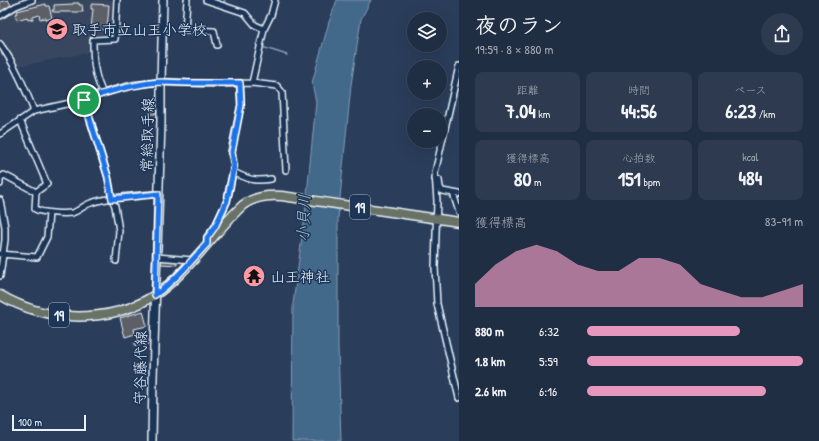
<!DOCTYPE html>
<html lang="ja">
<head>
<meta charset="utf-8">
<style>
  body { margin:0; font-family:"Patrick Hand","Klee One",sans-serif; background:#2d3a4f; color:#f1f3f6; height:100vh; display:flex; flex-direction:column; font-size:15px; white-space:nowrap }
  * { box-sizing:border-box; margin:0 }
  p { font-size:13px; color:#a2a8b2 }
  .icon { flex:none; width:22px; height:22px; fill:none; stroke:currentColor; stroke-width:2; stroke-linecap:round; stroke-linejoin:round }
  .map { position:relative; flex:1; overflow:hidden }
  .panel { display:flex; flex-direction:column; background:#202e44; width:360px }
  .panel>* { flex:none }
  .controls { position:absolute; left:407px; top:12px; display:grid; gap:8px }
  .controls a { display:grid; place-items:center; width:40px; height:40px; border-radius:50%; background:#202e44; box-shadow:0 4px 16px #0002,0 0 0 1px #3d4a5d; font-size:20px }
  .scale { position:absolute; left:12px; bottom:10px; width:74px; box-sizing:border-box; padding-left:4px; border:2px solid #e8f1f8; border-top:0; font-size:11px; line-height:14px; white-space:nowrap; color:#e8f1f8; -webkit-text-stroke:3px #1d3557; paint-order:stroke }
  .pin { position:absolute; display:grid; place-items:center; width:34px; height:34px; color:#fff; margin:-17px; border:2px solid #fff; border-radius:50%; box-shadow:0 1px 4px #0007 }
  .round { display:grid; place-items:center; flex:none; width:42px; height:42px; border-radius:21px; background:#2d3a4f }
  .headline { display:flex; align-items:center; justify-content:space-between; height:68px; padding:0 16px }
  h1 { font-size:22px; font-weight:800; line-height:30px }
  .metrics { display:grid; grid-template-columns:repeat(3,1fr); gap:6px; height:68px; padding:4px 16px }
  .metrics div { display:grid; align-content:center; border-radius:8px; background:#2d3a4f; text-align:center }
  .metrics b { font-size:20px; font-weight:800 }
  .metrics small { font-size:11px; font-weight:400 }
  .metrics p { font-size:11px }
  .chart { height:112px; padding:8px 16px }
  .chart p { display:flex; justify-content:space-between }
  .chart svg { width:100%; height:72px; margin-top:4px; fill:#e797bd; opacity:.7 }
  ul { padding:0 16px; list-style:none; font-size:13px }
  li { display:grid; grid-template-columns:64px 48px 1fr; align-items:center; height:30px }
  li i { height:10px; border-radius:5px; background:#e797bd }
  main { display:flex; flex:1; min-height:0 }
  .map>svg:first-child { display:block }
</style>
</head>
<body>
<main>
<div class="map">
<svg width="459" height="441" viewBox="0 0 459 441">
  <rect width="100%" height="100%" fill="#2a3d5a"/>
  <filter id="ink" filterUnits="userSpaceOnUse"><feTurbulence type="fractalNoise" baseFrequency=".025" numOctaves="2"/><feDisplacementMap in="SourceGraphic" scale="8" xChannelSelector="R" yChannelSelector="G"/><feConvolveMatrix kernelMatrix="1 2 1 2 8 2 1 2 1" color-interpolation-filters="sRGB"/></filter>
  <g filter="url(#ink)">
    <path fill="#39475e" d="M42,0h73l-2,37 -21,1 -1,14 -76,15 -15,-25v-22l15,-11z"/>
    <path fill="#42688a" stroke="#849fb6" d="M337,0h34l-10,19 -10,66 -13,133v128l3,95h-49l1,-137 12,-89 11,-113 -4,-19 17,-61z"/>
    <path fill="#2a3d5a" d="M304,193l38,6 -1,10 -38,-5z"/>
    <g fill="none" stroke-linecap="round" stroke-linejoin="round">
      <path stroke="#849fb6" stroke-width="1.5" d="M225,0l-2,3 22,7 1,2
        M260,29l1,1 -5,15 31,10"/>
    </g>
    <path fill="#5c5f66" stroke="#e8f1f8" d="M8,0l3,5 -11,8v-11z
      M73,3h6v2h3l1,7h-30l-1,-2h2v-5l19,-1z
      M46,4v2h3l3,12 -6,2v-2l-6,1 -1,-4 -6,2v2l-5,1 -1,-3 -10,3 -2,-6 3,-1 -1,-2z
      M93,4l16,1 -2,25 -16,-1 2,-20h-2v-4z
      M157,106v6h-2v2h-5v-7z
      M161,260l16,1v4l-16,-1z
      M143,311l4,15 -13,3 1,5 -10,3 -5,-19z
      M147,340l1,4 -13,2v-4z"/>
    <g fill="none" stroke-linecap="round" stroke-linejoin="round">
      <g stroke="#e8f1f8" stroke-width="8">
        <path id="minor" d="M187,0l-2,30 29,1 3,14
          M206,0l39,13 10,12 9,4
          M0,16l16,-10 16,-6
          M0,44c15,20 25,44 34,67
          M459,66l-24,107 2,28 -2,66 2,37 22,94
          M252,83l12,-54 7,-14 4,-15
          M103,93c-9,-17 -10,-34 -10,-53l22,-1 2,-39
          M84,100l24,77 4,22 3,7 4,25 -3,30
          M20,120l27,64 -11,8
          M0,134l34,-23 50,-11 29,-10 19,-5 29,-3 57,2 34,-1 25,3 5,6 4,78
          M233,172c15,7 21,10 38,7
          M435,179l4,1 1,7 2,4 17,3
          M0,184v-6l4,-3 4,2 28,15
          M36,192l-1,17c6,4 29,5 37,4 7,-2 12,-8 19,-10 16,-6 50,-8 67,-9
          M453,193l6,19
          M0,200l5,27v13l-5,36
          M207,244v-7l8,-10 12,-26 7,-35 -3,-14 10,-47 -1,-22
          M0,254l37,3 10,-20 2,-24
          M157,257l35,3"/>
      </g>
      <g stroke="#e8f1f8" stroke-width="10">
        <path id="secondary" d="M152,441l1,-63 8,-256v-40l2,-82"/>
      </g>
      <g stroke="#e8f1f8" stroke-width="11">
        <path id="primary" d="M0,295c51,30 122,30 168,-10 28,-23 48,-55 75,-80 14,-10 29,-11 46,-8l170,25"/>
      </g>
      <use href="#minor" stroke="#1d3557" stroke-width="5"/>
      <use href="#secondary" stroke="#1d3557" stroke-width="7"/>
      <use href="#primary" stroke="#697266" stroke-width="8"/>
    </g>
  </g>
  <g fill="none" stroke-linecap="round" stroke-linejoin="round" filter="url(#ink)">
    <g stroke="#fff" stroke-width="8">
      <path id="route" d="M161,82l28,1h51l1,22 -9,47 2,14 -7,35 -12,26 -8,11v6c-17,18 -32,37 -52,51l3,-101 -46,5 -4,-22 -24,-77c25,-9 49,-16 77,-18z"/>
    </g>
    <use href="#route" stroke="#1a73e8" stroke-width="5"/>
  </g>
  <defs>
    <g id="school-disc" transform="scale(1.15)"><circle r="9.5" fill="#ff9aa2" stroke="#1d3557"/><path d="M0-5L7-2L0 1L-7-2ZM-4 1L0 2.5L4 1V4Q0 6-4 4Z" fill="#111"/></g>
    <g id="temple-disc" transform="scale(1.15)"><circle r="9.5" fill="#ff9aa2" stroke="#1d3557"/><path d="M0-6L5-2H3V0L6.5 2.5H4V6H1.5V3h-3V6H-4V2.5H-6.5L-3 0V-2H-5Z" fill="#111"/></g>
  </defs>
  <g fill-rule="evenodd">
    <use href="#school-disc" x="57" y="29"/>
    <use href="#temple-disc" x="254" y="276"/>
  </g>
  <g text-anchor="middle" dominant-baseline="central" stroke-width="3" stroke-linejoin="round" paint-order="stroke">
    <g fill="#1d3557" stroke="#abb9c8" stroke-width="1">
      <rect x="350" y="195" width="20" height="24" rx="3"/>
      <rect x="49" y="303" width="20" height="24" rx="3"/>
    </g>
    <g font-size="14" font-weight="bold" fill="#e8f1f8">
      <text x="360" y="207">19</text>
      <text x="59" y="315">19</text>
    </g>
    <g font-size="15" fill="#e8f1f8" stroke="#1d3557" text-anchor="start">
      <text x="72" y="29">取手市立山王小学校</text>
      <text x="270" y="276">山王神社</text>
    </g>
    <g font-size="15" fill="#e8f1f8" stroke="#1d3557">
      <text transform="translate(147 135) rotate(-89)">常総取手線</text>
      <text transform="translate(140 368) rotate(-89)">守谷藤代線</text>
    </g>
    <g font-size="16" font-style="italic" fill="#aec1d2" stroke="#1d3557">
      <text transform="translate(303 218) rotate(-88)">小貝川</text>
    </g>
  </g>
</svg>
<div class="controls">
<a><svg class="icon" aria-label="layers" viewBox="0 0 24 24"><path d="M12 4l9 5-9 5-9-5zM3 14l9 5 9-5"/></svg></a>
<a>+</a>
<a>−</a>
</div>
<div class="scale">100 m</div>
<div class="pin" style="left:84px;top:100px;background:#1e9e55"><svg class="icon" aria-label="arrive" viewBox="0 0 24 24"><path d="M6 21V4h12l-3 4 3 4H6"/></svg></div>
</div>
<section class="panel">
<div class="headline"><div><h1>夜のラン</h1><p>19:59 · 8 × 880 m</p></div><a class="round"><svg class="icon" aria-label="share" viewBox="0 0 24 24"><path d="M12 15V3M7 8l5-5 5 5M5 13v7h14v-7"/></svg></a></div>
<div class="metrics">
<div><p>距離</p><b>7.04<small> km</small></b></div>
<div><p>時間</p><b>44:56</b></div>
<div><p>ペース</p><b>6:23<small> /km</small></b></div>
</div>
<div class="metrics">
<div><p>獲得標高</p><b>80<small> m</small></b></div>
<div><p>心拍数</p><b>151<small> bpm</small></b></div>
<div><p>kcal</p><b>484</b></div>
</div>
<div class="chart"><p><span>獲得標高</span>83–91 m</p>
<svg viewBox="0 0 160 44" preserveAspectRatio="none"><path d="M0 44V30L10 18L20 10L30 6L40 10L50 18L60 22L70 22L80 14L90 14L100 18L110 30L120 34L130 38L140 38L150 34L160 30V44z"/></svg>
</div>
<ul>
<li><b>880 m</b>6:32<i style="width:71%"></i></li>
<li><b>1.8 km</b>5:59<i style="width:100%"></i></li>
<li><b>2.6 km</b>6:16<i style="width:83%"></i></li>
</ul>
</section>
</main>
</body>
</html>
